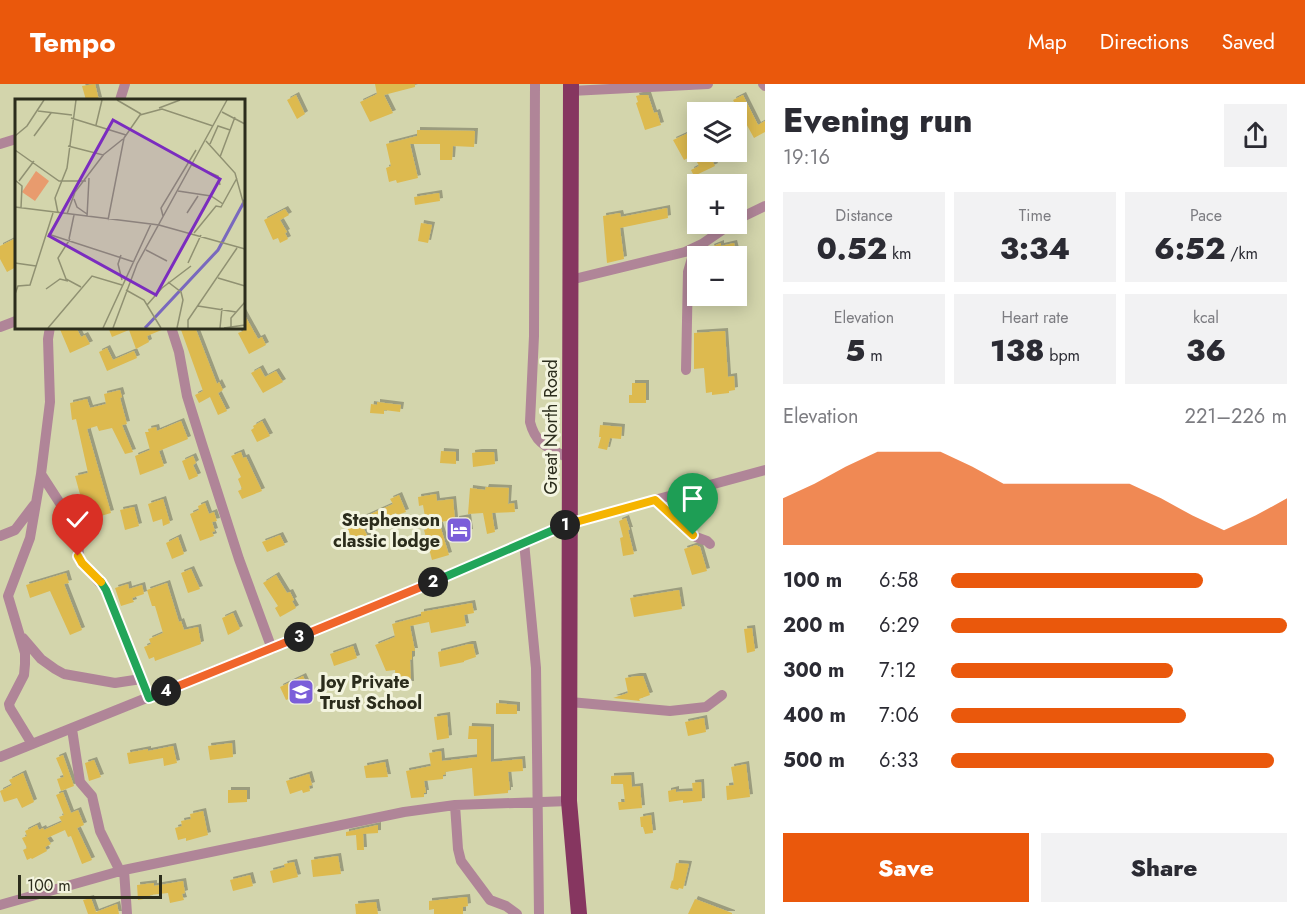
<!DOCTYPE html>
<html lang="en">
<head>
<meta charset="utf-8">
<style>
  body { margin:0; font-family:Jost,sans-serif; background:#f2f2f3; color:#2b2b33; height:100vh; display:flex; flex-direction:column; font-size:22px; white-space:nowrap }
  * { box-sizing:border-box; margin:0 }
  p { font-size:20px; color:#7c7c81 }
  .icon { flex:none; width:33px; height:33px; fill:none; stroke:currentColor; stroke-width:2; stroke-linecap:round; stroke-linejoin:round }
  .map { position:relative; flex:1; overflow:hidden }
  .panel { display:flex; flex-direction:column; background:#fff; width:540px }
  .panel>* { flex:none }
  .tools { position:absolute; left:687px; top:18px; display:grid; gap:12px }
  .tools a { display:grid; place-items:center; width:60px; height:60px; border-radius:0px; background:#fff; box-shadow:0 3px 15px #0003; font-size:30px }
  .scale { position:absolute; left:18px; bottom:15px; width:144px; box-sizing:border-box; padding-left:6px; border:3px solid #2b2c1c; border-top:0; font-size:16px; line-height:21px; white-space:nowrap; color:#2b2c1c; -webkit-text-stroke:4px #f3f4df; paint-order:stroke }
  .pin { position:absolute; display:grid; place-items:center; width:51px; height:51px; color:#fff; margin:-62px -26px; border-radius:50% 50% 50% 0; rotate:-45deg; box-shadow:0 0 6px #0007 }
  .pin .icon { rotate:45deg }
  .km { position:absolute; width:30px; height:30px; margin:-15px; border-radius:50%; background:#222; color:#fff; font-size:16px; line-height:30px; text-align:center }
  .round { display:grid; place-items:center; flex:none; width:63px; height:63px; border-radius:0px; background:#f2f2f3 }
  .headline { display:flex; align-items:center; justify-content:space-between; height:102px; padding:0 18px }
  h1 { font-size:33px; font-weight:800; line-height:45px }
  .figures { display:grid; grid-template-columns:repeat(3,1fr); gap:9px; height:102px; padding:6px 18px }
  .figures div { display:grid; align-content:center; border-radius:0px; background:#f2f2f3; text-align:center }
  .figures b { font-size:30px; font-weight:800 }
  .figures small { font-size:16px; font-weight:400 }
  .figures p { font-size:16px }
  .chart { height:168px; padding:12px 18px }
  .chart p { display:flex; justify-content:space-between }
  .chart svg { width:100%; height:108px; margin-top:6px; fill:#ea580c; opacity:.7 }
  .action { display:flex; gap:12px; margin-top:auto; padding:12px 18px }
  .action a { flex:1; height:69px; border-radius:0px; background:#ea580c; color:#fff; font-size:24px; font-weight:800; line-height:69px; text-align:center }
  .action a+a { background:#f2f2f3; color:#2b2b33 }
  ul { padding:0 18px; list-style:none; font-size:20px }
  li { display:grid; grid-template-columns:96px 72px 1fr; align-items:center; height:45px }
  li i { height:15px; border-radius:8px; background:#ea580c }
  header { display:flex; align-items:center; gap:36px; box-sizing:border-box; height:84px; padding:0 30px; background:#ea580c; color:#fff }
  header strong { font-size:28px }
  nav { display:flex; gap:33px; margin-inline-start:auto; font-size:21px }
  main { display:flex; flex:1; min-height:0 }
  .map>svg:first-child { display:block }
</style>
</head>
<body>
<header>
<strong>Tempo</strong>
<nav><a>Map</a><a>Directions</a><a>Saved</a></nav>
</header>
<main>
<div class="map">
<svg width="765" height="830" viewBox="0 0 765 830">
  <defs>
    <filter id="shadow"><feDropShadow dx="3" dy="-3" stdDeviation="0" flood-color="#0004"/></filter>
  </defs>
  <rect width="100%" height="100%" fill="#d3d5ac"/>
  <path fill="#ddba50" filter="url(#shadow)" d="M95,0l4,16h-13l-4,-14z
    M375,0h40v3l-31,8 9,18 -23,9 -10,-20 17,-8z
    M296,11l9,19 -8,5 -10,-19z
    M640,11h8l6,18 3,-1 4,13 -16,5 -9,-27 2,-1 -2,-6z
    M743,11l15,30 7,-4v11l-11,6 -21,-38z
    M417,46l58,1 -1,16 -21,-1 -1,14h-12v-16h-30l8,34 -21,5 -1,-3 -7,2 -3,-14 5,-2 -5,-22 31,-8z
    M695,46l3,6v16h7l4,9 3,-1 3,6 -21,10 -3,-6 8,-4 -4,-8 -5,3 -2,-3 -4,2 -11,-20z
    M439,109l1,8 -25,4 -1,-8z
    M667,124l1,10 -48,10 4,31 -17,4 -4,-47 17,-3 1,4z
    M285,125l4,6 -9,5 7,12 -2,1 3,6 -8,4 -2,-5 -5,2 -9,-20z
    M421,139l11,2 -4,18 -10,-2z
    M16,154v29l-9,5 -7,-13v-13z
    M721,159v3l13,-3 2,8 -22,5 -3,-9z
    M243,228l15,27 4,-2 4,8 -17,9 -11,-21 5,-2z
    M59,243h17l5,10 4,-2 5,9 -20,9z
    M108,243h56v2l-17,7 2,6 -13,7 -7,-19 -17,7z
    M180,243h15l22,57 2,-2 4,8 -5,3 9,18 -9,4 -8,-18 -11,6 -4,-8 8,-4z
    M725,247l3,46 6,-1 1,14 -6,1v2l-17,2v-3l-6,1 -2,-25 -10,1v-36z
    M107,264l6,12 21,-9 3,7 -30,13 -8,-19z
    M260,284l5,9 11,-6 7,11 -20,11 -12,-20z
    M632,299h14v20h-17v-8h3z
    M120,306l2,7 -2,1 7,26 -5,1 11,27 -8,2 -13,-26 -13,3 -2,-5 -10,3 24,84 -24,7 -12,-44 13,-3 -12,-54 -4,1 -2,-17 17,-4 3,9 16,-4 -2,-10z
    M377,318l24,3 -1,7 -16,-2v4l-14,-1 1,-9 6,1z
    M181,337l7,18 -29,12 5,15 -24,9 -5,-19 15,-6 -5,-18h4l-1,-3 8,-2 1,4z
    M262,337l8,15 -13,6 -6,-12 3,-2 -1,-2z
    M600,341l22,2 -1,12 -11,-1 -3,12 -9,-2 3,-11h-2z
    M441,367l15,1v12l-16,-1z
    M241,368l2,6 3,-1 16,34 -20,8 -4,-8 4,-2 -4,-10 3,-2 -10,-21z
    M479,368h15l1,12 -22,3 -1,-14z
    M193,372l3,7 -3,2 5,11 -9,4 -7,-19z
    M486,403l23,1 -1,16 6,-1 1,9 -23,1 3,19 -8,2 -4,-21 -15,1 2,-26 15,2z
    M436,410l1,7 16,-2 2,21 -16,2 10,33 -17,5 -8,-30 3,-1 -4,-24 -4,1 -1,-9z
    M399,411l7,17 -9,3 -1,-2 -33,14 6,12 -14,6 -9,-20 47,-21 -3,-5z
    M163,415l7,24 -7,3 -1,-7 -9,3 -5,-18z
    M205,419l4,11 5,-2 3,9 -5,1 3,9 -3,1 2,4 -14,5 -10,-27 9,-4 -1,-4z
    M134,423l5,19 -14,4 -5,-20z
    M468,433l2,15 -12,2 -2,-15z
    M626,434l4,12h-2l6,24 -11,2 -3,-18 3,-1 -4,-16z
    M280,451l5,10 -18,7 -5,-10z
    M178,453l6,17 -12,5 -6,-16z
    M696,461l4,2 7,24 -15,4 -8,-26z
    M191,485l9,20 -12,4 -7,-20z
    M66,489l3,10 -5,1 18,46 -12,5 -20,-44 -20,7 -4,-13z
    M276,491l11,18 3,-1 4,8 -2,1 4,7 -16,9 -5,-9 3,-2 -15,-23z
    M167,499l12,39 2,-1 3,9 14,-3 3,17 -46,17 -1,-4 -5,2 -5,-12 7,-3 -2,-5 14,-6 -8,-27h-3l-5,-16z
    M128,500l1,5 13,-4 2,9 -12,4 2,4 -13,4 -6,-18z
    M679,506l3,19 -48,8 -4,-19z
    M472,519l2,10 -10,2 2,11 -35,7 -2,-11 -19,4 5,25h-3v8l-2,1 1,24h-15l-1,-14 -9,1 -11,-26 20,-8 -3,-13 29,-8v-4z
    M233,529l7,16 -12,6 -6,-17z
    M752,544l3,23 -8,2 -3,-24z
    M469,560h4l3,13 -12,4v1l-24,5 -2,-15z
    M353,562l4,12 -23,8 -4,-12z
    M303,592l7,15 -24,9 -6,-13z
    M637,592h6l7,19 -11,4 1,2 -27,-3 15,-5 -3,-15z
    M496,619l21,2v9h-21z
    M447,631l2,23 -12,2 -3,-23z
    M704,634l2,14 -18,4 -3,-14z
    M469,642l22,1v35l31,-3 1,12 -15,1 2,18h-2v3l-34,3 -2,-28 -27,4 1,2 -3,1v4l-19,2 2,12h-2v4l-13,1 -5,-27 25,-5 -2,-13 12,-2 1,10 35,-4v-18h-9z
    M232,659l1,14 -23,3 -2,-14z
    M173,662l4,17 -13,3 -1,-8 -34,6 -2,-11 21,-4v2z
    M63,671l11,31 -13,5 -4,-12 7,-2 -8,-19z
    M94,676l7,17 -12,4 -4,-18z
    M385,678l3,15 -22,1 -2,-12z
    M746,680l4,33 -23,3 -1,-14 8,-1 -3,-18z
    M23,689l11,29 -12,6 -5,-10 -13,4 -4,-11 12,-6 -3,-5z
    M309,690l3,11 -3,1 1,5 -7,2 -1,-3 -12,4 -4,-13z
    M631,691l1,12 8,-1 2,22 -23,2 -1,-8h7l-2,-18h-12v-8z
    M701,698l1,19 -19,2v-3l-14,2 -1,-11 8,-2v3l17,-1 -1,-8z
    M228,706h19v12l-19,1z
    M63,708l8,21 7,-3 6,15 -7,3 15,32 -10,4 -11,-28 -3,1 -3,-7 -18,8 4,6 -6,3 2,4 -15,8 -1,-1 -4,2 -4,-10 4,-2 -5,-10 5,-2 -2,-5 12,-6 2,5 4,-2 1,2 18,-8 -3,-5 5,-2 -8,-20z
    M203,727l5,24 -22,6v-3l-8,2 -3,-12 7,-2 -1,-5 10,-2 -1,-5z
    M651,731l2,18 -8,1 -2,-7h-2l-1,-10z
    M378,741v8l-15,1 1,16h-7l-1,-15 -10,1v-4z
    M338,772l3,18 -28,3 -2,-17z
    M294,778l4,15 -25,6 -3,-12 15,-4 -1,-3z
    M676,779l13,1 -6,25 -4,-1 -1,2 -8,-2 2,-8 1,1z
    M250,791l3,11 -20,5 -3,-11z
    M183,797l2,12 -3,1 2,6 -14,3 -2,-10 -18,2v3l-12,2 -1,-15 17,-2v3z
    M467,813l1,9 -5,1v7h-29v-5l-5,1v-9z
    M91,814l5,14 21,-8 2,10h-31l-5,-14z
    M695,815l37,14v1h-44z
    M376,818l2,12h-22l-1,-10z"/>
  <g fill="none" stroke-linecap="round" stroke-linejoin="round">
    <path stroke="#b08598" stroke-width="10" d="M535,0l-1,252 -4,86c6,24 20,26 40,37
      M763,0l2,2
      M571,7l137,-7
      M120,16l5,-16
      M0,60l16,-5
      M736,136l29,-14
      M570,196l115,-28 17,-8 29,-20
      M0,243l16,-6
      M171,243l8,25 8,44 15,48 37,115 33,90
      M686,286l2,-98 7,-24
      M41,390l37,57 1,28 27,31 43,108
      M655,416l41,37 11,4 3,3
      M0,452l15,-6 19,-25
      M524,458l12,126 3,246
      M23,554l18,21 14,10 9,5 51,9 26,-4
      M570,618l100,9 36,-4 16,-12
      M72,645l8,53 12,14 8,35 20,40
      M32,660l-22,-36 -1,-4 15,-29 1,-11v-11l-17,-57 22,-58 11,-64 9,-72 -2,-63 2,-12
      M0,673l387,-156 183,-78 195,-53
      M455,721l3,44 3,12 29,39 16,6 11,8
      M124,786l3,44
      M0,821l124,-35 280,-58 51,-7 114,-4"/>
    <path stroke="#863660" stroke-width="16" d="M571,0l-2,717 10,113"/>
  </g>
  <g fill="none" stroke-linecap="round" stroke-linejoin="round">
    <g stroke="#fff" stroke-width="12">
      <path id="split-1" d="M565,441l90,-25 38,35"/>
    </g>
    <g stroke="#fff" stroke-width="12">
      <path id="split-2" d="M433,498l132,-57"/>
    </g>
    <g stroke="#fff" stroke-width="12">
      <path id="split-3" d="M299,553l134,-55"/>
    </g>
    <g stroke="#fff" stroke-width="12">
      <path id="split-4" d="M166,607l133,-54"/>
    </g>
    <g stroke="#fff" stroke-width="12">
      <path id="split-5" d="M101,498l5,8 43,108 17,-7"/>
    </g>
    <g stroke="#fff" stroke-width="12">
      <path id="split-6" d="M78,472l4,7 19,19"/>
    </g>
    <use href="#split-1" stroke="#f5b400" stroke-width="8"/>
    <use href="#split-2" stroke="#22a559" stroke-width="8"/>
    <use href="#split-3" stroke="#f0652b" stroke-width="8"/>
    <use href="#split-4" stroke="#f0652b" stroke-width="8"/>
    <use href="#split-5" stroke="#22a559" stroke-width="8"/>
    <use href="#split-6" stroke="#f5b400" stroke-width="8"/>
  </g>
  <defs>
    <g id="hotel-square" transform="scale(1.35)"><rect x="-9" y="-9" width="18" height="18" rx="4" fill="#7b5ed9" stroke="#f3f4df"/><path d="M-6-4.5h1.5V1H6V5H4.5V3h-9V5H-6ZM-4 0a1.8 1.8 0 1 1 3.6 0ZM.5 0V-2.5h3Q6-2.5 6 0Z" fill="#fff"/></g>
    <g id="school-square" transform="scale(1.35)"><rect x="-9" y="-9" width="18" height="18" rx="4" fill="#7b5ed9" stroke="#f3f4df"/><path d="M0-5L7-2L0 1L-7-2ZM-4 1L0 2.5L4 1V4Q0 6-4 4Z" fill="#fff"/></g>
  </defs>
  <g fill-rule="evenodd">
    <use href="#hotel-square" x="459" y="446"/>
    <use href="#school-square" x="301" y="608"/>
  </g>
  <g text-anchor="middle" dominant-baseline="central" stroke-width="6" stroke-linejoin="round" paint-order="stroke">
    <g font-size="18" fill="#2b2c1c" stroke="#f3f4df">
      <text transform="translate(551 343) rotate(-90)">Great North Road</text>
    </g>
    <g font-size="18" font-weight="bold" fill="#2b2c1c" stroke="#f3f4df" text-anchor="end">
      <text x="440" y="436">Stephenson<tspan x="440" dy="21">classic lodge</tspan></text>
      <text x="320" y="598" text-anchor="start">Joy Private<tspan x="320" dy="21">Trust School</tspan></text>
    </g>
  </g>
  <g transform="translate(15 15)">
    <rect width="230" height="230" fill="#d3d5ac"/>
    <path d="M21,72l13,10 -14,20 -13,-9z" fill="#e89b6e"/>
    <path fill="none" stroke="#7968be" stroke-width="3" d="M130,229l73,-78 27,-50"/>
    <path fill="none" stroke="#909172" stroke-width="1.5" d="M102,1l24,14M144,9l21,-8M23,12l34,4M207,13l23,12M56,19l55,17M81,26l6,-25M0,37l12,-10 17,-26M19,37l17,-23M191,42l29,32 10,36M195,45l8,-18 12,4M53,47l35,9 20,-16M0,51l44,31h27M205,58l15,-40M177,66l26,11 2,9M0,81l7,6 -1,22M4,82l15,-20M163,92l33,5 12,8M59,100l3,8 10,7M0,108l144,18 86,24M43,114l-3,-15 12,-30 9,-68M172,114l11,-17M52,115l8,-22 29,-38M148,117l-2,-8 35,-58M72,118l2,-39M93,121l16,-82 16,-23 22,-6 51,17M179,134l22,-27 5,1 16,-29M33,135l86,28M54,140l5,-24M55,140l-12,19 8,21 15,8M131,151l21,11M106,156l-3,9 4,16M0,164l21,3M173,164l13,-28M203,179l27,8M153,183l13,10 2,8 -6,28M31,190l14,-10 8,2M111,191l18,10 17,28M0,195l3,-8 12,-1 23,-72M132,206l15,-17 29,-22M183,207l38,6M216,228v-9l14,-16M33,229l44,-52 30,9M88,229l48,-104M98,229l24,-64 90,-164M173,229v-8l49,-72M205,229l2,-20M209,229l21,-3"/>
    <path fill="#7b2cbf" fill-opacity="0.15" stroke="#7b2cbf" stroke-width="3" d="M98,21l107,59 -64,116 -107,-59z"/>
    <rect width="230" height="230" fill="none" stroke="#2b2c1c" stroke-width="3"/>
  </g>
</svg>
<div class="tools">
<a><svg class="icon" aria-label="layers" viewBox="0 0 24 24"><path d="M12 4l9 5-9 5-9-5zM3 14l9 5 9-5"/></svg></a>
<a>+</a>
<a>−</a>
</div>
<div class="scale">100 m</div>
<div class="pin" style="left:693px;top:451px;background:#1e9e55"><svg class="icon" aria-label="arrive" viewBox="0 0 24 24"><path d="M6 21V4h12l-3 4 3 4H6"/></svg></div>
<div class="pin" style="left:78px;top:472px;background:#d93025"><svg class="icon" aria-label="check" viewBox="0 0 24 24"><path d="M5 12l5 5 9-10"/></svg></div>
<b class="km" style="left:565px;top:441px">1</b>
<b class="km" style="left:433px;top:498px">2</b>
<b class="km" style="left:299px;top:553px">3</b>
<b class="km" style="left:166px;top:607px">4</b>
</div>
<section class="panel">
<div class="headline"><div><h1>Evening run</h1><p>19:16</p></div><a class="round"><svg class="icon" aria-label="share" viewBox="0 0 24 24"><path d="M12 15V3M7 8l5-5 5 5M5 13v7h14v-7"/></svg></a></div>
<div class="figures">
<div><p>Distance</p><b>0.52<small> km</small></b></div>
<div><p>Time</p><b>3:34</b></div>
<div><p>Pace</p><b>6:52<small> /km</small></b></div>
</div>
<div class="figures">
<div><p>Elevation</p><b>5<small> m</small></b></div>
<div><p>Heart rate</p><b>138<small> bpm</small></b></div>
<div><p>kcal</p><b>36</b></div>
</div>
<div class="chart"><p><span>Elevation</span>221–226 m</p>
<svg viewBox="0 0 160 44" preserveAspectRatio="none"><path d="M0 44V25L10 19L20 12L30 6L40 6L50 6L60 12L70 19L80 19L90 19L100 19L110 19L120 25L130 32L140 38L150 32L160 25V44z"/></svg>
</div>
<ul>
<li><b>100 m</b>6:58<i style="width:75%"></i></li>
<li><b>200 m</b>6:29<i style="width:100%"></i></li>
<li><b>300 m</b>7:12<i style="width:66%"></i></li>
<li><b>400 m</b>7:06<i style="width:70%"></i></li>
<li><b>500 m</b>6:33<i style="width:96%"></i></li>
</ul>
<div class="action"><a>Save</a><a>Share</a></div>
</section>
</main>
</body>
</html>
